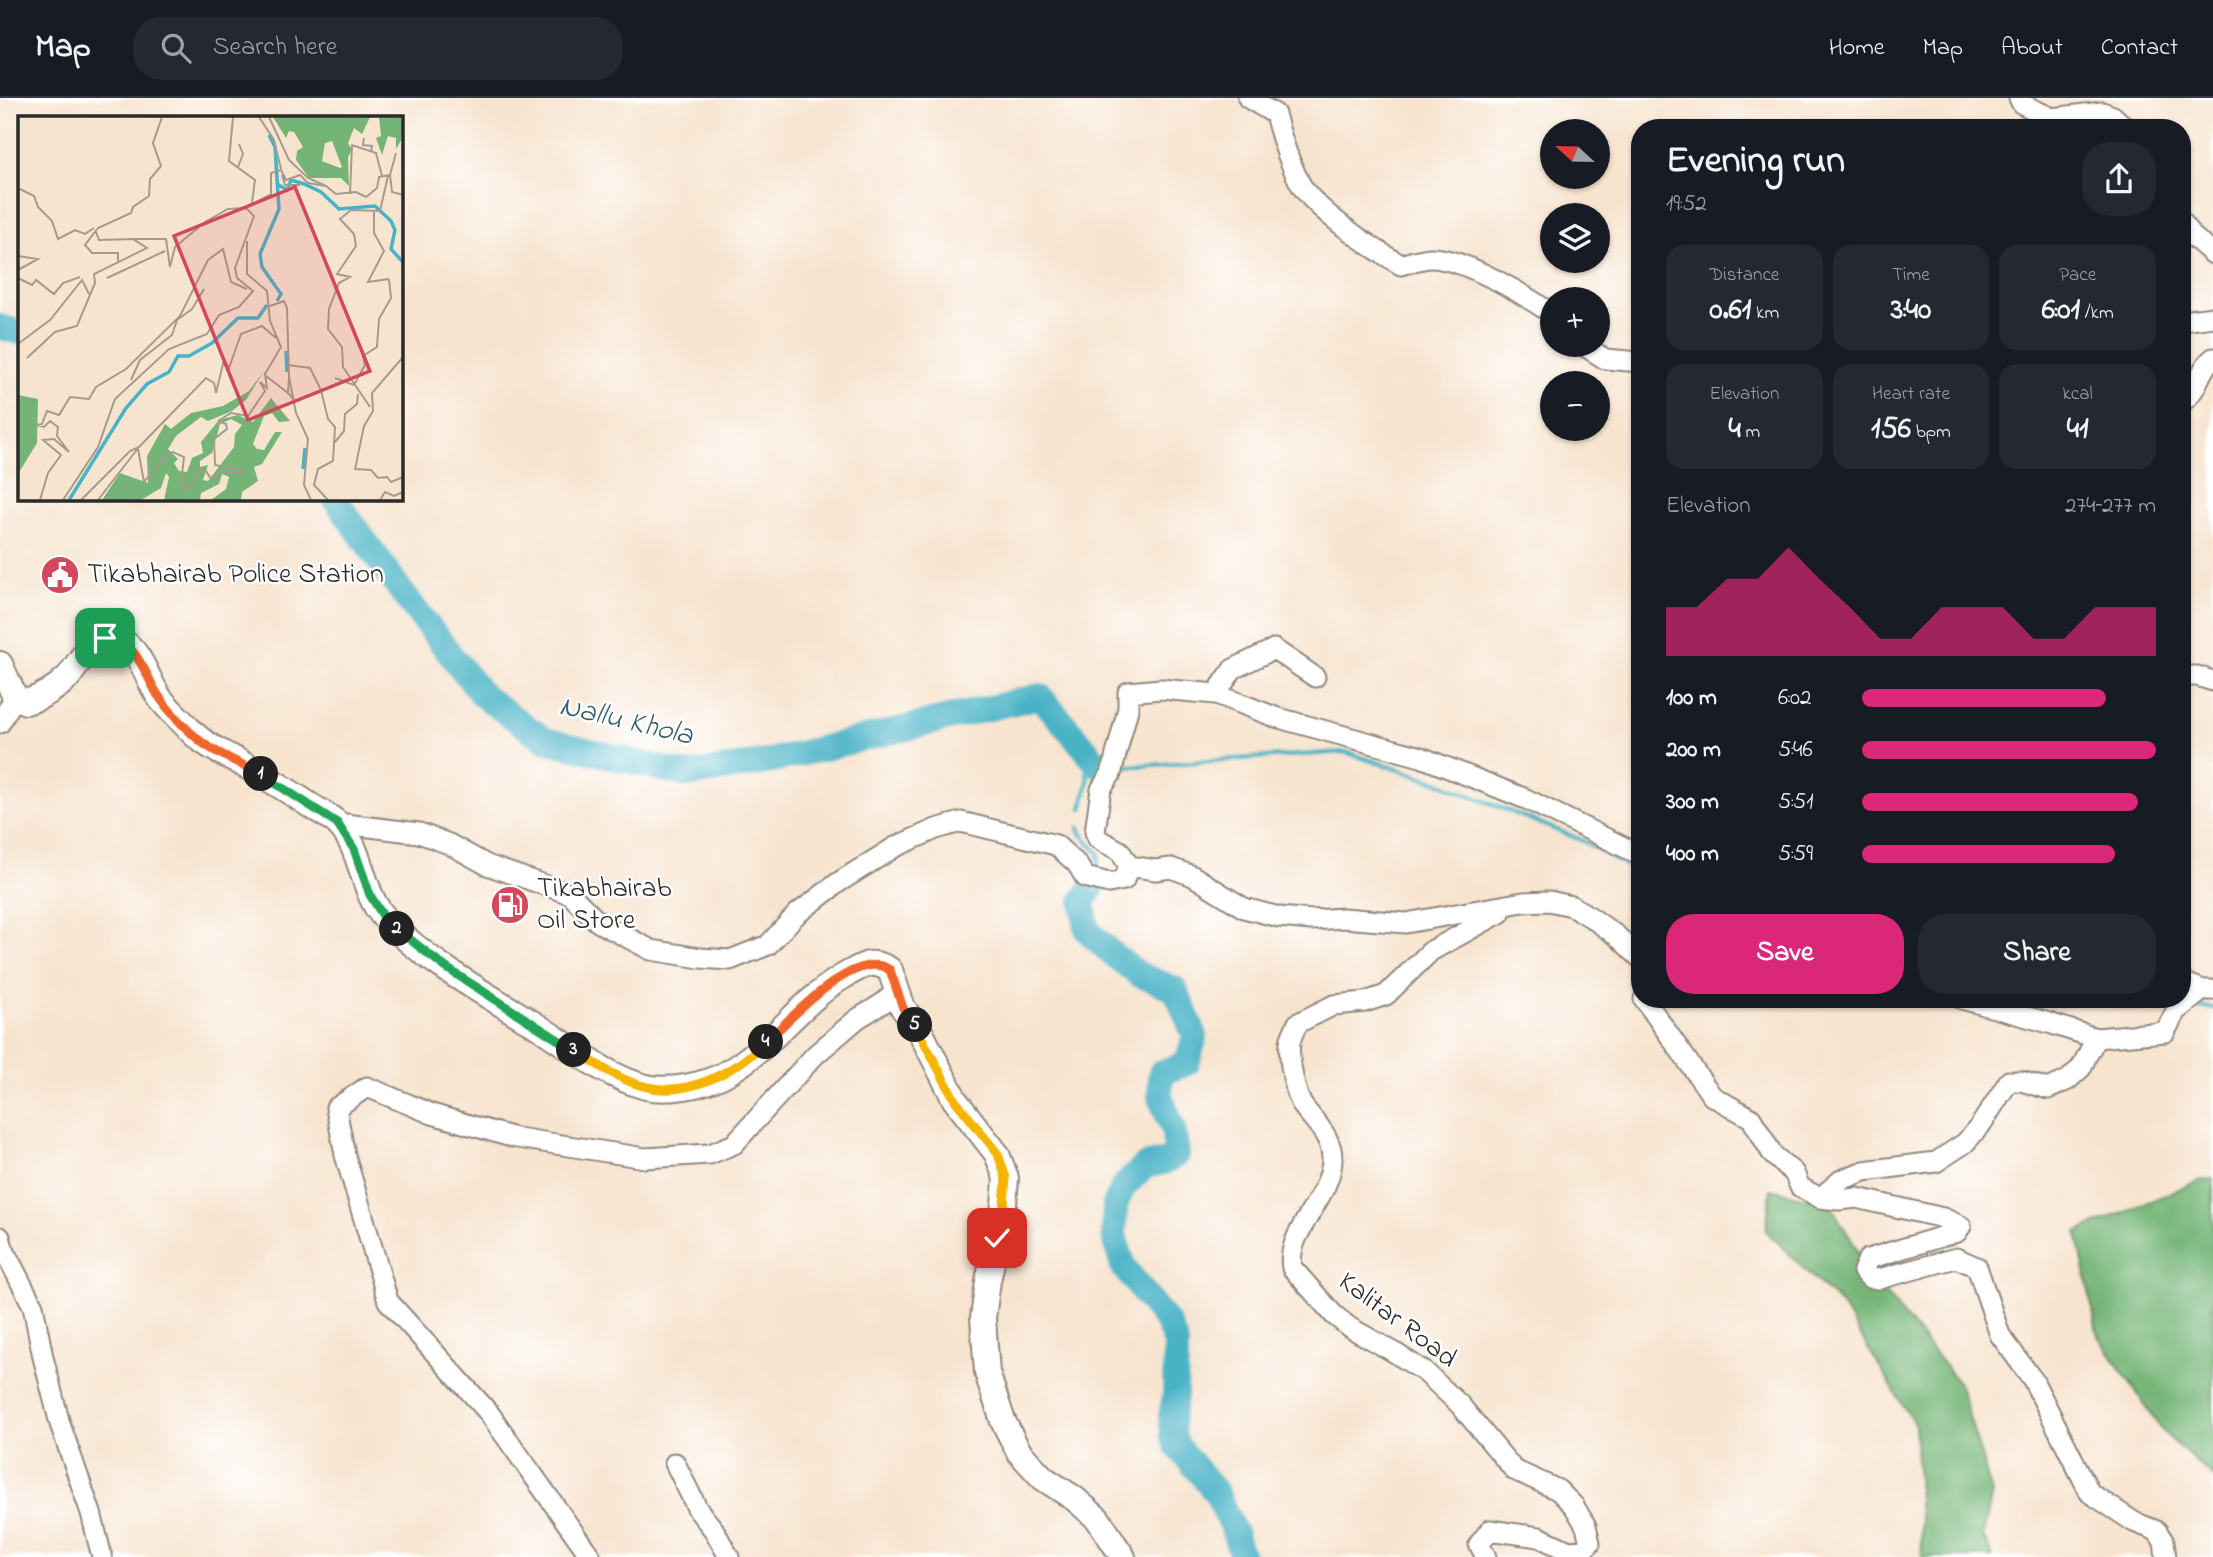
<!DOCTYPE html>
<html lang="en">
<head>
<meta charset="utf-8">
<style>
  body { margin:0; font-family:"Indie Flower",sans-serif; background:#242831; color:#f1f3f6; height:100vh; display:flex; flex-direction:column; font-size:26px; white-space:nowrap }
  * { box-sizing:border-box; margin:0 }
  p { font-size:23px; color:#9ea1a6 }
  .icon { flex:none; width:38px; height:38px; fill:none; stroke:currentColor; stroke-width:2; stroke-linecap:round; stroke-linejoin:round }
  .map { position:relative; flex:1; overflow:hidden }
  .sheet { position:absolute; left:1631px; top:21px; width:560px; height:889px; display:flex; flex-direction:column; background:#171b24; border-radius:28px; box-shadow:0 2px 5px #0004 }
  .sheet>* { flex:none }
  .needle { width:46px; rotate:292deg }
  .tools { position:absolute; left:1540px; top:21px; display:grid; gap:14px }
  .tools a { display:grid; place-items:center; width:70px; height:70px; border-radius:50%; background:#171b24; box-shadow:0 2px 5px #0004; font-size:35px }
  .pin { position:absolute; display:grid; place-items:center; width:60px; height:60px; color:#fff; margin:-30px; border-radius:14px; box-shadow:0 4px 10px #0006 }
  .km { position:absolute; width:35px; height:35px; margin:-18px; border-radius:50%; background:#222; color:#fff; font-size:19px; line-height:35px; text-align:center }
  .round { display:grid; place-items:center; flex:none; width:74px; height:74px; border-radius:28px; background:#242831 }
  .summary { display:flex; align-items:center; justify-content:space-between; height:119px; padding:0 35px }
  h1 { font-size:38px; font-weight:800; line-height:52px }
  .stats { display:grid; grid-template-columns:repeat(3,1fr); gap:10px; height:119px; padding:7px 35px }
  .stats div { display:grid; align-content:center; border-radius:18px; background:#242831; text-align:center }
  .stats b { font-size:30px; font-weight:800 }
  .stats small { font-size:19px; font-weight:400 }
  .stats p { font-size:19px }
  .chart { height:196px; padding:14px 35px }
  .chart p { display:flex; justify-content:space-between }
  .chart svg { width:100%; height:126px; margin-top:7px; fill:#db2777; opacity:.7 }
  .primary-button { display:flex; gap:14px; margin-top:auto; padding:14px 35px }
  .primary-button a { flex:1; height:80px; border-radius:28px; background:#db2777; color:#fff; font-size:28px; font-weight:800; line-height:80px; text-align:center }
  .primary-button a+a { background:#242831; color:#f1f3f6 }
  ul { padding:0 35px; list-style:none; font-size:23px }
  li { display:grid; grid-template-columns:112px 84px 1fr; align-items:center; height:52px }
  li i { height:18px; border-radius:9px; background:#db2777 }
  header { display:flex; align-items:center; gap:42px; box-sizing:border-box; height:98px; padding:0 35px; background:#171b24; border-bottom:2px solid #363941 }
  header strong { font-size:33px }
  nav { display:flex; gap:38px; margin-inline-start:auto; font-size:24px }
  .search { width:490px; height:63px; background:#242831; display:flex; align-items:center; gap:18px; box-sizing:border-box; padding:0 24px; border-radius:28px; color:#9ea1a6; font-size:26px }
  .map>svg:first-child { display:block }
</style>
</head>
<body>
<header>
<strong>Map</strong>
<div class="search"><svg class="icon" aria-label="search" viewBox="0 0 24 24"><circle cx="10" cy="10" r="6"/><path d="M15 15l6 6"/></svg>Search here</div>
<nav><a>Home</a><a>Map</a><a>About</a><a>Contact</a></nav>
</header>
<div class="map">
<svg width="2213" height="1459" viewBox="0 0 2213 1459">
  <rect width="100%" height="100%" fill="#fff"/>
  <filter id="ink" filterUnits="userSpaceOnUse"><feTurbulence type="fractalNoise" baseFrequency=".0143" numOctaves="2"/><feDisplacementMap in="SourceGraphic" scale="14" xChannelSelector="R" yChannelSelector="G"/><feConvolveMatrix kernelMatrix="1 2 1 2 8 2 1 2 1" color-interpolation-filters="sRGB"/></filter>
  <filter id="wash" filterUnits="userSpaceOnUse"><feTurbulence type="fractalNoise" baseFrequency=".00686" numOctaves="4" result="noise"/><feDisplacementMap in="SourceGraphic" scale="28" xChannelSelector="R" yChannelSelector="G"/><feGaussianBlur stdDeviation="1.57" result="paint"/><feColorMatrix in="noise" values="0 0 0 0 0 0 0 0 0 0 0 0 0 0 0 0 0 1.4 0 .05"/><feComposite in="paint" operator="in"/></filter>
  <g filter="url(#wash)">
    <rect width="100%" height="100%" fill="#f7e4cf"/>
    <path fill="#74b577" stroke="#507051" stroke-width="2" d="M2213,1081v298l-49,-44 -66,-97 -21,-104 121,-51z
      M1771,1091l59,15 47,79 82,100 33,110 -9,43 10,21h-71l-7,-132 -72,-118 -77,-76z"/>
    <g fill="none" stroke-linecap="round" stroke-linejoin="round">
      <path stroke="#48b3c6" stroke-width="4.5" d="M1120,669l225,-15 89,29 145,58 61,34
        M1082,711l6,-28 -4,-33
        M1079,729l2,6 18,21 -1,10
        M2194,909l19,1"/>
      <path stroke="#48b3c6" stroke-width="26" d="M0,229l19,5
        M335,401l69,96 79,101 62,44 143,35 78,-13 274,-66 59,69
        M1096,783l-13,20 4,29 24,23 27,21 37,15 20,47 -8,27 -26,10 -1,24 13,31 4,26 -10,7 -22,5 -22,21 -8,18 -1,30 9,31 45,58 8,19 -1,53 -4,20 2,20 4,10 40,48 17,38 8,25"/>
    </g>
  </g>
  <g filter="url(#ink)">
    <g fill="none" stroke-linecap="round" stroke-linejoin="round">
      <g stroke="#91887d" stroke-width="23">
        <path id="minor" d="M1248,0l27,16c6,23 14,49 26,71 16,27 73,64 100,80 10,-3 23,-8 33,-7 34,3 90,36 118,56
          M2019,0l3,6 30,14 50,-6 11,4 13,12
          M2182,124l9,13 22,19
          M2182,223l31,-4
          M1583,247l22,14 35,3
          M2182,304c18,-13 16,-32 31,-44
          M2182,578h15l16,5
          M1216,596l17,-25 41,-20 41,28
          M0,625l15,-26
          M337,725l82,10 30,11 38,21 83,29 28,28 53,28 49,8 30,2 38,-15 29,-31 42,-32 56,-35 41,-18 25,-7 95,23 21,19 8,13 24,6 15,-3 5,-14
          M1640,757l-114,-56 -105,-42 -146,-40 -59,-23 -55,-5 -33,3v17l-17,65 -10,15 -6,43 3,7 22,12 9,15 27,4 15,-2 22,8 51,32 35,9 33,3 31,-2 63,5 117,-21 26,-1 23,5 20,12 25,18 23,22
          M2182,884l21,8h9
          M1644,901l68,97 39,22 22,37 21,18 6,14 20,11 19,2 18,-2 86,20 18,8 -4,6 -89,27 -5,12 7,7 9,1 77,-21 21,9 23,68 33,45 57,113 44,29 23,9 7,11 2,15
          M1962,901l87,24 47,15 69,-6 11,-21 27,-21
          M1820,1100l21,-18 23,-9 72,-9 29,-19 15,-17 29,-45h12l27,8 20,-9 13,-12 15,-30
          M0,1139l3,11 30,58 10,51 17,67 31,89 11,44
          M675,1365l23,47 16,20 15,27
          M591,1459l-102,-144 -101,-112 -43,-146 -9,-47 31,-21 65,27 79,23 134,21 65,-4 24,-10 81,-89 42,-36 26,-16 15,-13
          M1486,1459l-7,-13 11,-14 49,7 30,14 14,-1 7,-7 -4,-17 -12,-20 -16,-16 -44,-20 -54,-65 -35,-33 -33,-21 -43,-24 -15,-12 -42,-47c-7,-36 39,-70 40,-108 1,-21 -15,-36 -27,-51 -10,-12 -17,-51 -15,-66 1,-7 5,-14 8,-20l36,-18 31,-3 21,-7 45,-44 69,-38"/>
      </g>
      <g stroke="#91887d" stroke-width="28">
        <path id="major" d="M0,566l15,33 11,5c17,-5 29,-12 42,-25 12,-13 22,-42 44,-39 27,4 34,40 47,59 9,12 21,22 31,33 14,15 33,23 51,33 23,13 45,26 67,41 9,6 20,11 28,18 27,24 24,68 48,95 37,42 102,77 150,107 35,22 72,53 112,63 23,5 55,-1 77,-12 46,-24 76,-73 121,-99 8,-4 16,-10 25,-12 8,-1 15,2 21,6l13,38 17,23 35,69 42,54 9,24 -2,27 -16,76 -5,37 4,55 16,48 16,31 24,26 32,21 23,20 25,38"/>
      </g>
      <use href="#minor" stroke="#fff" stroke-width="19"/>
      <use href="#major" stroke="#fff" stroke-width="24"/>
    </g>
  </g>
  <g fill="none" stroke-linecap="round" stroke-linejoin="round" filter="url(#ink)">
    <g stroke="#fff" stroke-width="14">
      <path id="split-1" d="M105,540c31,0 39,35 53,57 10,15 27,33 41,45 15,13 43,24 62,34"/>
    </g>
    <g stroke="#fff" stroke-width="14">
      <path id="split-2" d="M261,676l76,49 17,26 16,46 13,21 14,13"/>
    </g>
    <g stroke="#fff" stroke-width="14">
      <path id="split-3" d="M397,831l48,38 129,83"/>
    </g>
    <g stroke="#fff" stroke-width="14">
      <path id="split-4" d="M574,952c22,14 47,31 73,37 43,10 88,-16 119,-45"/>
    </g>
    <g stroke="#fff" stroke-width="14">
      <path id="split-5" d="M766,944c23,-22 91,-96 124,-72l13,38 12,17"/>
    </g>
    <g stroke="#fff" stroke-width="14">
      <path id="split-6" d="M915,927l40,75 43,54 8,24 -2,27 -7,33"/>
    </g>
    <use href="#split-1" stroke="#f0652b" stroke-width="9"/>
    <use href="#split-2" stroke="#22a559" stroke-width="9"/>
    <use href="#split-3" stroke="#22a559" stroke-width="9"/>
    <use href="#split-4" stroke="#f5b400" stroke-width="9"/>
    <use href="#split-5" stroke="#f0652b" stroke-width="9"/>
    <use href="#split-6" stroke="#f5b400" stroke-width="9"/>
  </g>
  <defs>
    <g id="civic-disc" transform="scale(2.0125)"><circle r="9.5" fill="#d1495b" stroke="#fff"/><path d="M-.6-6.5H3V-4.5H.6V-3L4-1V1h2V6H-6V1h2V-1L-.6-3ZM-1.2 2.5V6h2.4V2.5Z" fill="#fff"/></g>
    <g id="fuel-disc" transform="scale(2.0125)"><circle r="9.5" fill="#d1495b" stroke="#fff"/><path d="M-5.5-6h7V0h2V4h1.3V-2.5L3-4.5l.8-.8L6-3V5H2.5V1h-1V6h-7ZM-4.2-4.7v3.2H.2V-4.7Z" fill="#fff"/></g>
  </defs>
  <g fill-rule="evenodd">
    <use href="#civic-disc" x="60" y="477"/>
    <use href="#fuel-disc" x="510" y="807"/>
  </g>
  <g text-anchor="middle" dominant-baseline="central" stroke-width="5" stroke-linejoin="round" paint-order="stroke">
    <g font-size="28" fill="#2b2b2b" stroke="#fff" text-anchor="start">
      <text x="87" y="477">Tikabhairab Police Station</text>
      <text x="537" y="791">Tikabhairab<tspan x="537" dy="32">Oil Store</tspan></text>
    </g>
    <g font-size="28" fill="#2b2b2b" stroke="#fff">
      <text transform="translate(1397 1223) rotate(37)">Kalitar Road</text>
    </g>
    <g font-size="30" font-style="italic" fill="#376169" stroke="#fff">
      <text transform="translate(626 624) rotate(13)">Nallu Khola</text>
    </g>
  </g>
  <g transform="translate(18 18)">
    <rect width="385" height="385" fill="#f7e4cf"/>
    <path d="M255,1h97l-8,17 -8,-6 -6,15 4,7 -4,7 1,29 -8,-8h-32l-13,-18 1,-9 6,-4 -9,-15 -5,-1 -3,7zM314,25l10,26 -2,1 -18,-7 3,-18zM361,1h24v20l-7,12v-11l-8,-2 -6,19 -6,-17 5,-2zM246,255l-18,29 -14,11 -24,10 -7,-4 -25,19 -8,13 10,10 -4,4 5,8 8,1 5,-14 11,-5 -2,-11 18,-22 19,-5 15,7 18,-24 19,23 -11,1 -7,-9 -8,3 -11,28 4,5 7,1 11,-18h7l-20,32 -8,3 4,14 -16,11 -1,8h-30l15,-11 3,-12 -7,-3 -3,10 -18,9 -1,7h-36l5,-23 -3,-4 -5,15 -20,12h-39l18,-27 28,10 -1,-27 18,-32 6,5 20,-16 32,-7 26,-15zM213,303l11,6 -7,9 -1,13 -26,34 -5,-1 5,-15 -8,2v-6l12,-8 8,-29zM0,279l20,4 -1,44 -19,31z" fill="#74b577" fill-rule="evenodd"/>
    <path fill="none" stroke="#48b3c6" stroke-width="3.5" d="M251,19l6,12 4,62 -19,45 2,13 19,27 -4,7M259,68l10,6 4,-10 13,4 17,8 18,17 36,-3 16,15 4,9 -4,19 12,13M268,235l1,21M285,353l2,-21M51,384l57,-92 21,-24 22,-12 9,-16h11l23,-13 26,-25h20l9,-13"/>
    <path fill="none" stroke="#a59a8d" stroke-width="2" d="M215,1l-4,44 26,19 -3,23M241,1l15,23 7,29M346,22l-1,7 9,1 -1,6M220,51l5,-13 -4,-10M264,59l3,10h15M372,59l6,-22M308,70l10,8 20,-2 10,5 11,-9 2,-11 11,-2 2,17 11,3M0,72l16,8 4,11 14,14 6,18 17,-9 10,4 9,-6M332,78l2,-49 24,8 6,23M356,94v23l10,18 -16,31 21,-3M78,116l3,8 34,-1M0,140l20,3 -20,11M100,146v-9h-26l-7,-8 13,-17 33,-15 2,-6 16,-11 1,-17 11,-13 -8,-23 9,-26M0,162l14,7 4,-5 18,14 9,-11 17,-6M89,162l58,-27M252,190l14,-5 3,7 2,69 7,36 12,26 -4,46 7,15M0,228l32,-24 32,-40 7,14M385,241l-31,36 1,18 -9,15 -9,43 16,1 7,8 9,-1 4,5 12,-5M9,242l28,-26 22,-6 18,-43 -1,-9 53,-26 -14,-9h33l4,28 5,-20 30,-25 23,-13 18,-1M270,249l22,3 11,22 7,29 7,8 -2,34 -15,8 -4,16 14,15M248,260l22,17M271,261l-1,16 7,8M317,262l19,7 11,-20 -2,-9 14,-9 2,-28 12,-21 -2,-19M113,264l9,-20 32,-25 5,-15 15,-11 12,-20M352,291l-27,-40 -1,-20 -14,-18 1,-20 10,-26 11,-6 -13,-3 19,-28 -2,-12 -14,-15 11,-9 29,1 8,-35M200,305l13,-8 17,3 17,-25 -5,-9 7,6 -2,-14 16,-27 -11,-26 -3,-30 -20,-17v-33M200,305l8,3 1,5 -13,10 1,26 26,5M317,326l9,-11 1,-17 12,-10 1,-10M121,331l67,-69 8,5 2,10 8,-33 5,8 12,-34 21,-8 14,12M120,333l6,33 22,-27 7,-3 11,5 -3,26 4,8 15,-20h6l5,8 11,-7h22M22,384l8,-27 13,-18 -18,-15 11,-1 15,13 -12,-16 1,-9 -8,-6 -6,6 -7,-2 5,-1 5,-13 12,4 11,-18 19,2 7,-12 30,-18 54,-53 28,-56 15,-11 8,33 16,7M45,384l35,-53 17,-48 54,-50 38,-15 12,-19 20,-8 14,-16 -16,-13 -2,-10 19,-52 -8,-8 25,-14v-21l10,-3 5,10 14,-5 8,8 18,3 -18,-8 -19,-18 -20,-43M63,384l49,-49 9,-4 -41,53M362,384l5,-8 9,4 9,-4"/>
    <path fill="#d1495b" fill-opacity="0.15" stroke="#d1495b" stroke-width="3.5" d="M277,71l75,184 -122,49 -74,-184z"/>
    <rect width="385" height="385" fill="none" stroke="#2b2b2b" stroke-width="3.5"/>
  </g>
</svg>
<div class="tools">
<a><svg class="needle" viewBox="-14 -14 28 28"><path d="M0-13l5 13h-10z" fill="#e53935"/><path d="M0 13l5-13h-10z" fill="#9ea1a6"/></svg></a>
<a><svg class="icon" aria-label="layers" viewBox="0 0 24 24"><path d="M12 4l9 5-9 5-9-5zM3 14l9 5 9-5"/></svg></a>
<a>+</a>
<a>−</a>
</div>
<div class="pin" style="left:105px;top:540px;background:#1e9e55"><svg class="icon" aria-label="arrive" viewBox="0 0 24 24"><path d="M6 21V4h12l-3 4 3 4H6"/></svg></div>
<div class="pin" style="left:997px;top:1140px;background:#d93025"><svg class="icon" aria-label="check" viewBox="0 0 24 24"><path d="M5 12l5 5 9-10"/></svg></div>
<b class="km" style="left:261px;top:676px">1</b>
<b class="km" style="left:397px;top:831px">2</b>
<b class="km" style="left:574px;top:952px">3</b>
<b class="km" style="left:766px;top:944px">4</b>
<b class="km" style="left:915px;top:927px">5</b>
<section class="sheet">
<div class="summary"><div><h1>Evening run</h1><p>19:52</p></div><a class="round"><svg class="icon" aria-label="share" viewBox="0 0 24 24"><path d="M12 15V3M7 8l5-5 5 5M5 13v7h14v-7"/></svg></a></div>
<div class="stats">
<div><p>Distance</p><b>0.61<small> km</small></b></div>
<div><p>Time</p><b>3:40</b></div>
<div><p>Pace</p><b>6:01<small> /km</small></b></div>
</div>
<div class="stats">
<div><p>Elevation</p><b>4<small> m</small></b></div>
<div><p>Heart rate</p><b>156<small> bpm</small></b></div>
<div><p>kcal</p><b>41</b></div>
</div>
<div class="chart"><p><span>Elevation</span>274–277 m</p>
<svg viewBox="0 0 160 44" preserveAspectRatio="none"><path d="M0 44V27L10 27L20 17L30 17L40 6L50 17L60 27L70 38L80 38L90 27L100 27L110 27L120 38L130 38L140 27L150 27L160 27V44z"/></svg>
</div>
<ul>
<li><b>100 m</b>6:02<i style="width:83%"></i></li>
<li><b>200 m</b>5:46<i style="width:100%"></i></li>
<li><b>300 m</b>5:51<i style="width:94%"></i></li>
<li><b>400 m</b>5:59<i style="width:86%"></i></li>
</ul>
<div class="primary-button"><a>Save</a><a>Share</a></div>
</section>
</div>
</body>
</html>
